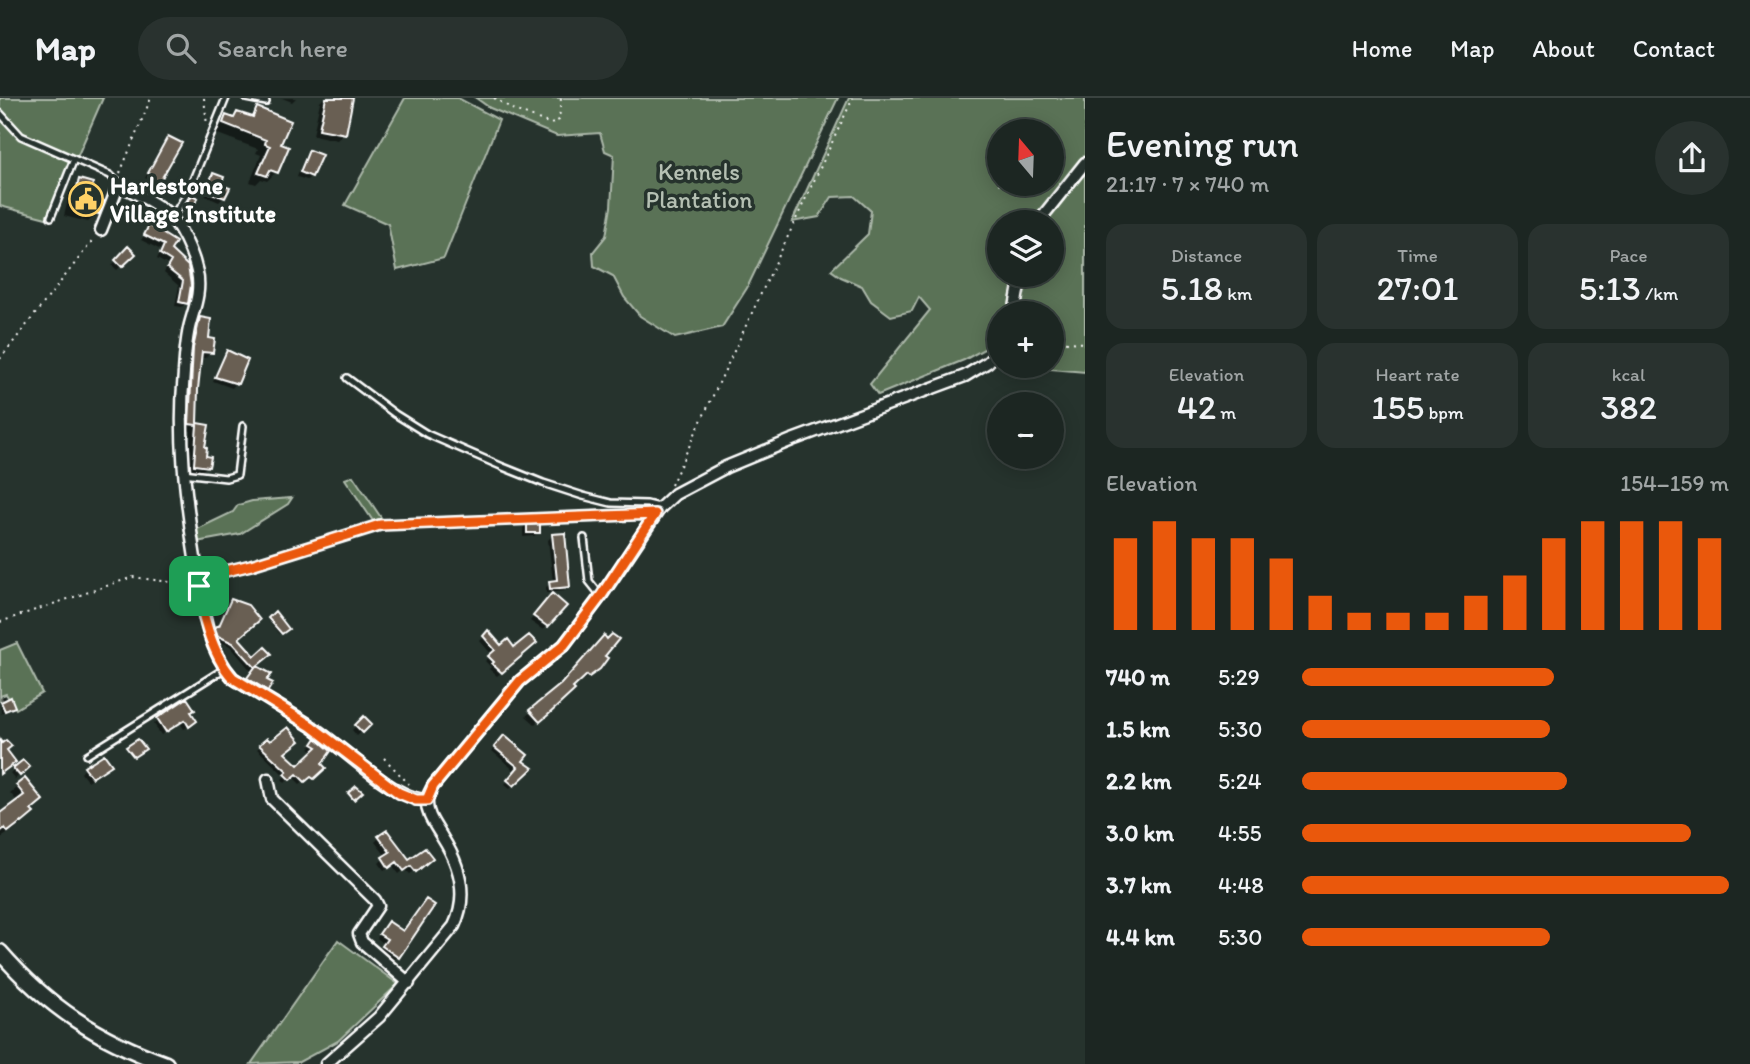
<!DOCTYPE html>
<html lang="en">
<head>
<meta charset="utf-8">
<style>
  body { margin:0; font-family:Itim,sans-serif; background:#29322f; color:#f1f3f6; height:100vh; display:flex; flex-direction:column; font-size:26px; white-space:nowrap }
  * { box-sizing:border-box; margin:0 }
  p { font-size:23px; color:#a0a5a5 }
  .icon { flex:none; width:38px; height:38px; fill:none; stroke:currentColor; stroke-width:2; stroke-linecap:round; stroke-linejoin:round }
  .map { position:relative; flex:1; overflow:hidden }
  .side { display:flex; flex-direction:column; background:#1c2622; width:665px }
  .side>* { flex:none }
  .needle { width:46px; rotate:341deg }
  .controls { position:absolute; left:987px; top:21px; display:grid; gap:14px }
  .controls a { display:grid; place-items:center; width:77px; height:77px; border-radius:50%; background:#1c2622; box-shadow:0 4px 18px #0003,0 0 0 2px #3a4340; font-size:35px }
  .pin { position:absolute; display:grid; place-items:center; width:60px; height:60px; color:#fff; margin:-30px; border-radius:14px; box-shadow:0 4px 10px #0006 }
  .round { display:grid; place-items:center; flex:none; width:74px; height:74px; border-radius:37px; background:#29322f }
  .overview { display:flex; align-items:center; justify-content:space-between; height:119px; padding:0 21px }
  h1 { font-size:38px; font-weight:600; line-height:52px }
  .metrics { display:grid; grid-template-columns:repeat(3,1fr); gap:10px; height:119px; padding:7px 21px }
  .metrics div { display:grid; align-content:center; border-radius:18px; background:#29322f; text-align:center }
  .metrics b { font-size:35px; font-weight:600 }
  .metrics small { font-size:19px; font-weight:400 }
  .metrics p { font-size:19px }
  .chart { height:196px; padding:14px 21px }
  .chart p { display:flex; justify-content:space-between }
  .chart svg { width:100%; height:126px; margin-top:7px; stroke:#ea580c; stroke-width:6 }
  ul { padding:0 21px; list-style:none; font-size:23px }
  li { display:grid; grid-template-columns:112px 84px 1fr; align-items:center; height:52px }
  li i { height:18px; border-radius:9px; background:#ea580c }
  header { display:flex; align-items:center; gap:42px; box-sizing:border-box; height:98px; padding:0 35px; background:#1c2622; border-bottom:2px solid #3a4340 }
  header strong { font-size:33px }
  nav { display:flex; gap:38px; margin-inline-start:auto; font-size:24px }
  .search { width:490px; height:63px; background:#29322f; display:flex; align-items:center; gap:18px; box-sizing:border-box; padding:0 24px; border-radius:38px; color:#a0a5a5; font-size:26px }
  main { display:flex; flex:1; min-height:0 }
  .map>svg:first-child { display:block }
</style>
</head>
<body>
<header>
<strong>Map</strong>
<div class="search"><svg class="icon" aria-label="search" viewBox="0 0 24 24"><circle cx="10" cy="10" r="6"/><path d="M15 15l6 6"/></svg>Search here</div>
<nav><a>Home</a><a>Map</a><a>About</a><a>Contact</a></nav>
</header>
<main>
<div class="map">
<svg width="1085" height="966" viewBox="0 0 1085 966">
  <rect width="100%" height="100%" fill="#26332d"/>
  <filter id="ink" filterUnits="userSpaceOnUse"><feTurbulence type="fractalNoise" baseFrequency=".0143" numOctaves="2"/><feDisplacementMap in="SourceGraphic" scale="14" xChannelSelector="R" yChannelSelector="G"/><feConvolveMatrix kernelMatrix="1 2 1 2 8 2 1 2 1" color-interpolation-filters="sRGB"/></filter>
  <g filter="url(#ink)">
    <path fill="#5a7256" stroke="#acb8aa" stroke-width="2" fill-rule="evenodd" d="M0,0h103l-53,121 -50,-13z
      M405,0h53l41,22 -55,138 -47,12 -9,-46 -43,-19z
      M476,0h362l-91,190 -25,39 -47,11 -35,-22 -16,-19 -11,-21 -19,-10 -1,-14 13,-16 5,-29 3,-52 -9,-4 -5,-18 -43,3 -67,-28z
      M849,0h236v274l-34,-3 -41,-1 -2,-2h44v-53h-53v30l-6,1 -29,16 -86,35 -8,-11 60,-74 -11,-13 -7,14 -21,5 -20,-15 -9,-15 -21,-9 -10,-7 37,-36 3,-23 -17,-15 -22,1 -13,20 -27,5zM999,33h53v53h-53zM999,124h53v53h-53z
      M353,378l31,46 -9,2 -30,-45z
      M292,400l-4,6 -48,30 -44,8 -3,-11 40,-19 5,-7 14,-4z
      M17,545l25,50 -26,16 -10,-15 -6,2 3,5h-3v-51z
      M338,842l60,44 -60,57 -39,21 -48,2z"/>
    <path fill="#0007" d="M282,0h14l-4,4z
      M324,0h18l2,35 -7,7 -24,-5 7,-33z
      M257,12l22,35 -3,27 -9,9 -6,-2 -5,5 -6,-2 11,-27 -5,-2 2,-4 -43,-16 12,-16 5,2 5,-5 12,4z
      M168,40l-14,51 -4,4 -6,-3 5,-10 -4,-2z
      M309,54l2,24 -4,4 -10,-3 8,-21z
      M213,77l11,22 -5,5 -16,-7 6,-16z
      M80,83l7,17 11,15 -10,9 -24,-6 6,-25z
      M150,130l36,39v36l-4,4 -7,-1 4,-20 -15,-13 4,-8 -11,-6 4,-9 -20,-10z
      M128,151l6,5 -17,16 -5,-5z
      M200,221l11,33 -6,6h-6l-3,31 -1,36 12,1 -4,32 4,8 -6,6 -13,-2 3,-39 -7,-1 4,-74 6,-31z
      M228,254l18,9 -10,22 -4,5 -19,-7 10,-25z
      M527,425l12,9 -5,4 -11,1v-9z
      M553,437l16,52 -5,4 -18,2v-6l7,-5 -5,-42z
      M548,501l17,7 -22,24 -13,-9z
      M232,503l5,37 28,43 2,9 -4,3 -18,-11 7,-10 -22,-26 -15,-7 -1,-8 4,-3z
      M275,516l12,14 -8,6 -11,-14z
      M488,535l13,14 13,2 16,-3 -33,30 -8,-7 2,-2 -6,-6 7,-6 -12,-14z
      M602,559l-9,16 -9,7 -2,-2 -47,46 -9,-8 34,-29z
      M5,598l8,11 -12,7 -1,-16z
      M189,614l2,13 -7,4 -4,-6 -19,12 -7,-11 5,-5z
      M364,620l6,6 -13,12 -5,-6z
      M504,640l17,23 9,7 -20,20 -5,-4 11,-12 -24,-21z
      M267,643l31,27 17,-16 -6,-4 7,-7 13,10 -9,14 3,3 -14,13 -3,-2 -6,5 -8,-8 -7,7 -3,-4 3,-3 -28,-27z
      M85,670l21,1 -19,12 -6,-8z
      M15,671l9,2 -9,8 -5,-6z
      M25,682l7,33 -17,16 -14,9 -1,-27 3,2 15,-11 -8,-9z
      M379,740l30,24h18l-17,12 -5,-5 -6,5 -7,-9 -8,5 -5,-7 7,-7 -11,-14z
      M433,807l-40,56 -14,-10 5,-7 -7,-6 8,-11 18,6z"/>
    <path fill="#695f53" stroke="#fff" stroke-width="2" d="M326,0h27l-7,36 -27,-5z
      M257,9l34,14 -10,23 8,3 -11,26 -8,-3 -3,6 -9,-3 12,-27 -5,-2 1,-4 -43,-17 3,-8 8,3 3,-6 16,5z
      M168,38l14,7 -27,47 -9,-5 6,-10 -4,-2z
      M309,52l13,5 -10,22 -12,-5z
      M213,75l11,4 -3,8 9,3 -5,10 -19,-7z
      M79,81l14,4 -4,14 15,4 -5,13 -27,-7z
      M192,97l6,3 -9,15 -6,-3z
      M149,127l27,17 -5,8 17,16 3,19 -3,19 -9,-2 4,-21 -16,-13 4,-7 -11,-7 4,-9 -20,-10z
      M128,148l8,8 -14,13 -7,-7z
      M200,219l11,2 -2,19 6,1 -2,14 -11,-1 -4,37 -1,34 12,2 -4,22 2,1 -1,8 5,1 -2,10 -15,-2 3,-40 -8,-1 4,-76z
      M227,252l21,10 -10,24 -23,-7z
      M540,423v12h-13v-11z
      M565,435l5,54 -20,2 -1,-8 8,-1 -5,-46z
      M552,495l15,13 -19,21 -15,-11z
      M231,501l17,6 12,15 -21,18 16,18 10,-9 7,7 -15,12 15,8 -5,6 6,3 -5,8 -21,-13 8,-11 -22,-24 -15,-7 -3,-8 2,-2h2z
      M275,513l14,18 -7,5 -14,-16z
      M488,532l13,15 7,-6 6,8 15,-12 8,8 -35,30 -10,-9 2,-2 -6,-6 7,-6 -12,-14z
      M612,536l7,5 -14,17 3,2 -8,11 -11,8 -2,-2 -14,13 2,2 -27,25 -8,7 -2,-2 -9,-10 32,-26 43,-49 3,4z
      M11,599l4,10 -10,4 -4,-9z
      M187,600l8,12 -4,2 6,9 -8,6 -4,-7 -19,12 -9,-14z
      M364,618l8,8 -9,9 -8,-8z
      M288,629l12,14 -15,12 13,12 19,-18 -5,-3 4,-6 15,13 -9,13 4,4 -12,11 -3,-2 -6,5 -8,-8 -7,6 -6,-6 3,-3 -28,-26 8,-7 3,3z
      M504,637l24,20 -5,6 10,7 -19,18 -7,-6 11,-13 -24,-20z
      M138,641l8,10 -12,8 -8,-10z
      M0,642l2,3 4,-3 6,6 -5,4 9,12 -16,12z
      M104,656l8,11 -20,13 -8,-11z
      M23,662l7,7 -10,9 -7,-8z
      M25,680l18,22 -12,10 3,3 -12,10 -1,-1 -13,10 -3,-4 -5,4v-19l24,-18 -8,-10z
      M356,688l7,6 -9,8 -6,-7z
      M387,732l22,29 16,-11 8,10 -17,14 -5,-6 -7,5 -7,-9 -8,6 -7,-11 8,-5 -12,-16z
      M426,801l9,6 -36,53 -17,-12 5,-7 -8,-5 9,-13 15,10z"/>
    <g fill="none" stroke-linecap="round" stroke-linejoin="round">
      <g stroke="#fff" stroke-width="10">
        <path id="lane" d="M246,0l20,4
          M0,15l21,23 89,39 9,9
          M51,119l23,-58
          M172,120l16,-26 38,-94
          M347,280l48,36 32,20 76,33 40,16 40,13 28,7 36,1 12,3
          M183,375l43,5 11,-3 6,-49
          M584,440l5,43 12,15
          M87,657l137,-86"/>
      </g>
      <g stroke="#fff" stroke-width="15">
        <path id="street" d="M1038,124l47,-59
          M101,132l18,-46c15,9 32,16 46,27 15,13 28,42 32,61 4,19 -2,34 -7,52 -4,15 -5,32 -6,48 -6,63 1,123 11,186 7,40 9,88 38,120 26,17 52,31 78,48 31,20 81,73 116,74
          M1014,215l7,-38
          M268,681l4,20 103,101 3,6 -19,28 3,8 47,41
          M326,966l53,-47 75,-91c15,-31 6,-61 -12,-89 -6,-11 -16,-22 -15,-36 0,-5 4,-11 6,-15l87,-105 44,-36 37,-49 59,-88 15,-14 51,-27 66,-27 173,-64 23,-14 11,-12"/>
      </g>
      <g stroke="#fff" stroke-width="19">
        <path id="secondary" d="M0,854c48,55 97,87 166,112"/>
      </g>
      <path stroke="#fff" stroke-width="2" stroke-dasharray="2 5" stroke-linecap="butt" d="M204,0l3,27
        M494,0l20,12 37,14 8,-4 2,-22
        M120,75l31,-75
        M1052,243l33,2
        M0,261l94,-120
        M671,387l182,-387
        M209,477l171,-50 264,-10
        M0,524l133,-45 57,8
        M384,660l25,26"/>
      <use href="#lane" stroke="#26332d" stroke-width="5"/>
      <use href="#street" stroke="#26332d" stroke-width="10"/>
      <use href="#secondary" stroke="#26332d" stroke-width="14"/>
    </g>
  </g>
  <g fill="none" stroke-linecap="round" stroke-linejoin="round" filter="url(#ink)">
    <g stroke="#fff" stroke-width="14">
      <path id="route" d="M655,416l-54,82 -37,49 -44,36 -87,105 -6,14h-11l-17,-7 -88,-67 -78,-48c-19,-20 -37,-73 -32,-101l50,-12 129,-40z"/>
    </g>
    <use href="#route" stroke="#ea580c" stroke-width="9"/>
  </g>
  <defs>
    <g id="civic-ring" transform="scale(1.75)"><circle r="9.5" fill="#26332d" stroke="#ffd166" stroke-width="1.5"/><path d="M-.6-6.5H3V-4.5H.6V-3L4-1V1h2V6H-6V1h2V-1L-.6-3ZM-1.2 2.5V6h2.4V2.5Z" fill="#ffd166"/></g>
  </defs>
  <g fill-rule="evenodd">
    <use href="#civic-ring" x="86" y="101"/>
  </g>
  <g text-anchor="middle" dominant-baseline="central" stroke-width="7" stroke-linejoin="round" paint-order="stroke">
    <g font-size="24" fill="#b5c0b3" stroke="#26332d">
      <text x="699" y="73">Kennels<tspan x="699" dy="28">Plantation</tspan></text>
    </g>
    <g font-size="24" font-weight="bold" fill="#fff" stroke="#26332d" text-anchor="start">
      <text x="110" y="87">Harlestone<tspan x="110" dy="28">Village Institute</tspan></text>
    </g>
  </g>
</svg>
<div class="controls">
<a><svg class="needle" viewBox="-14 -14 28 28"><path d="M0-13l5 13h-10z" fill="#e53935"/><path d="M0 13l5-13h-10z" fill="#a0a5a5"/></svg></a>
<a><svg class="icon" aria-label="layers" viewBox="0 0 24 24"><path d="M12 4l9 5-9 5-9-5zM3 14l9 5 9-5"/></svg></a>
<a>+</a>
<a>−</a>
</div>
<div class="pin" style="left:199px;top:488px;background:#1e9e55"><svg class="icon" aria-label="arrive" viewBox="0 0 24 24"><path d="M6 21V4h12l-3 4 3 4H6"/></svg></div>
</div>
<section class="side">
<div class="overview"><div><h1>Evening run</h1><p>21:17 · 7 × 740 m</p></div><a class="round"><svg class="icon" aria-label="share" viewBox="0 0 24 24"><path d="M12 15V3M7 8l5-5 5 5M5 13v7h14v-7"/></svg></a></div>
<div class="metrics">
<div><p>Distance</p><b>5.18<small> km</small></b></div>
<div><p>Time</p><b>27:01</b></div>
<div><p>Pace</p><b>5:13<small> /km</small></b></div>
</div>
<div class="metrics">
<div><p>Elevation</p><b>42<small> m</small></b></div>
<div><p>Heart rate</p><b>155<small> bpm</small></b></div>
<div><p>kcal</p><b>382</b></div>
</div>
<div class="chart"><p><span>Elevation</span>154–159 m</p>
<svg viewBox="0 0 160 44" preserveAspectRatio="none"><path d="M5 44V12M15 44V6M25 44V12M35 44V12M45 44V19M55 44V32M65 44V38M75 44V38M85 44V38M95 44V32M105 44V25M115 44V12M125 44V6M135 44V6M145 44V6M155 44V12"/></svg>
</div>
<ul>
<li><b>740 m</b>5:29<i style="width:59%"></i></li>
<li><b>1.5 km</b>5:30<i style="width:58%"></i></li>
<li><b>2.2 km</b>5:24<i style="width:62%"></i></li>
<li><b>3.0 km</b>4:55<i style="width:91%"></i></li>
<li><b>3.7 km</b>4:48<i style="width:100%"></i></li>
<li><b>4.4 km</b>5:30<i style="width:58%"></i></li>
</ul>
</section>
</main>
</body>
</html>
